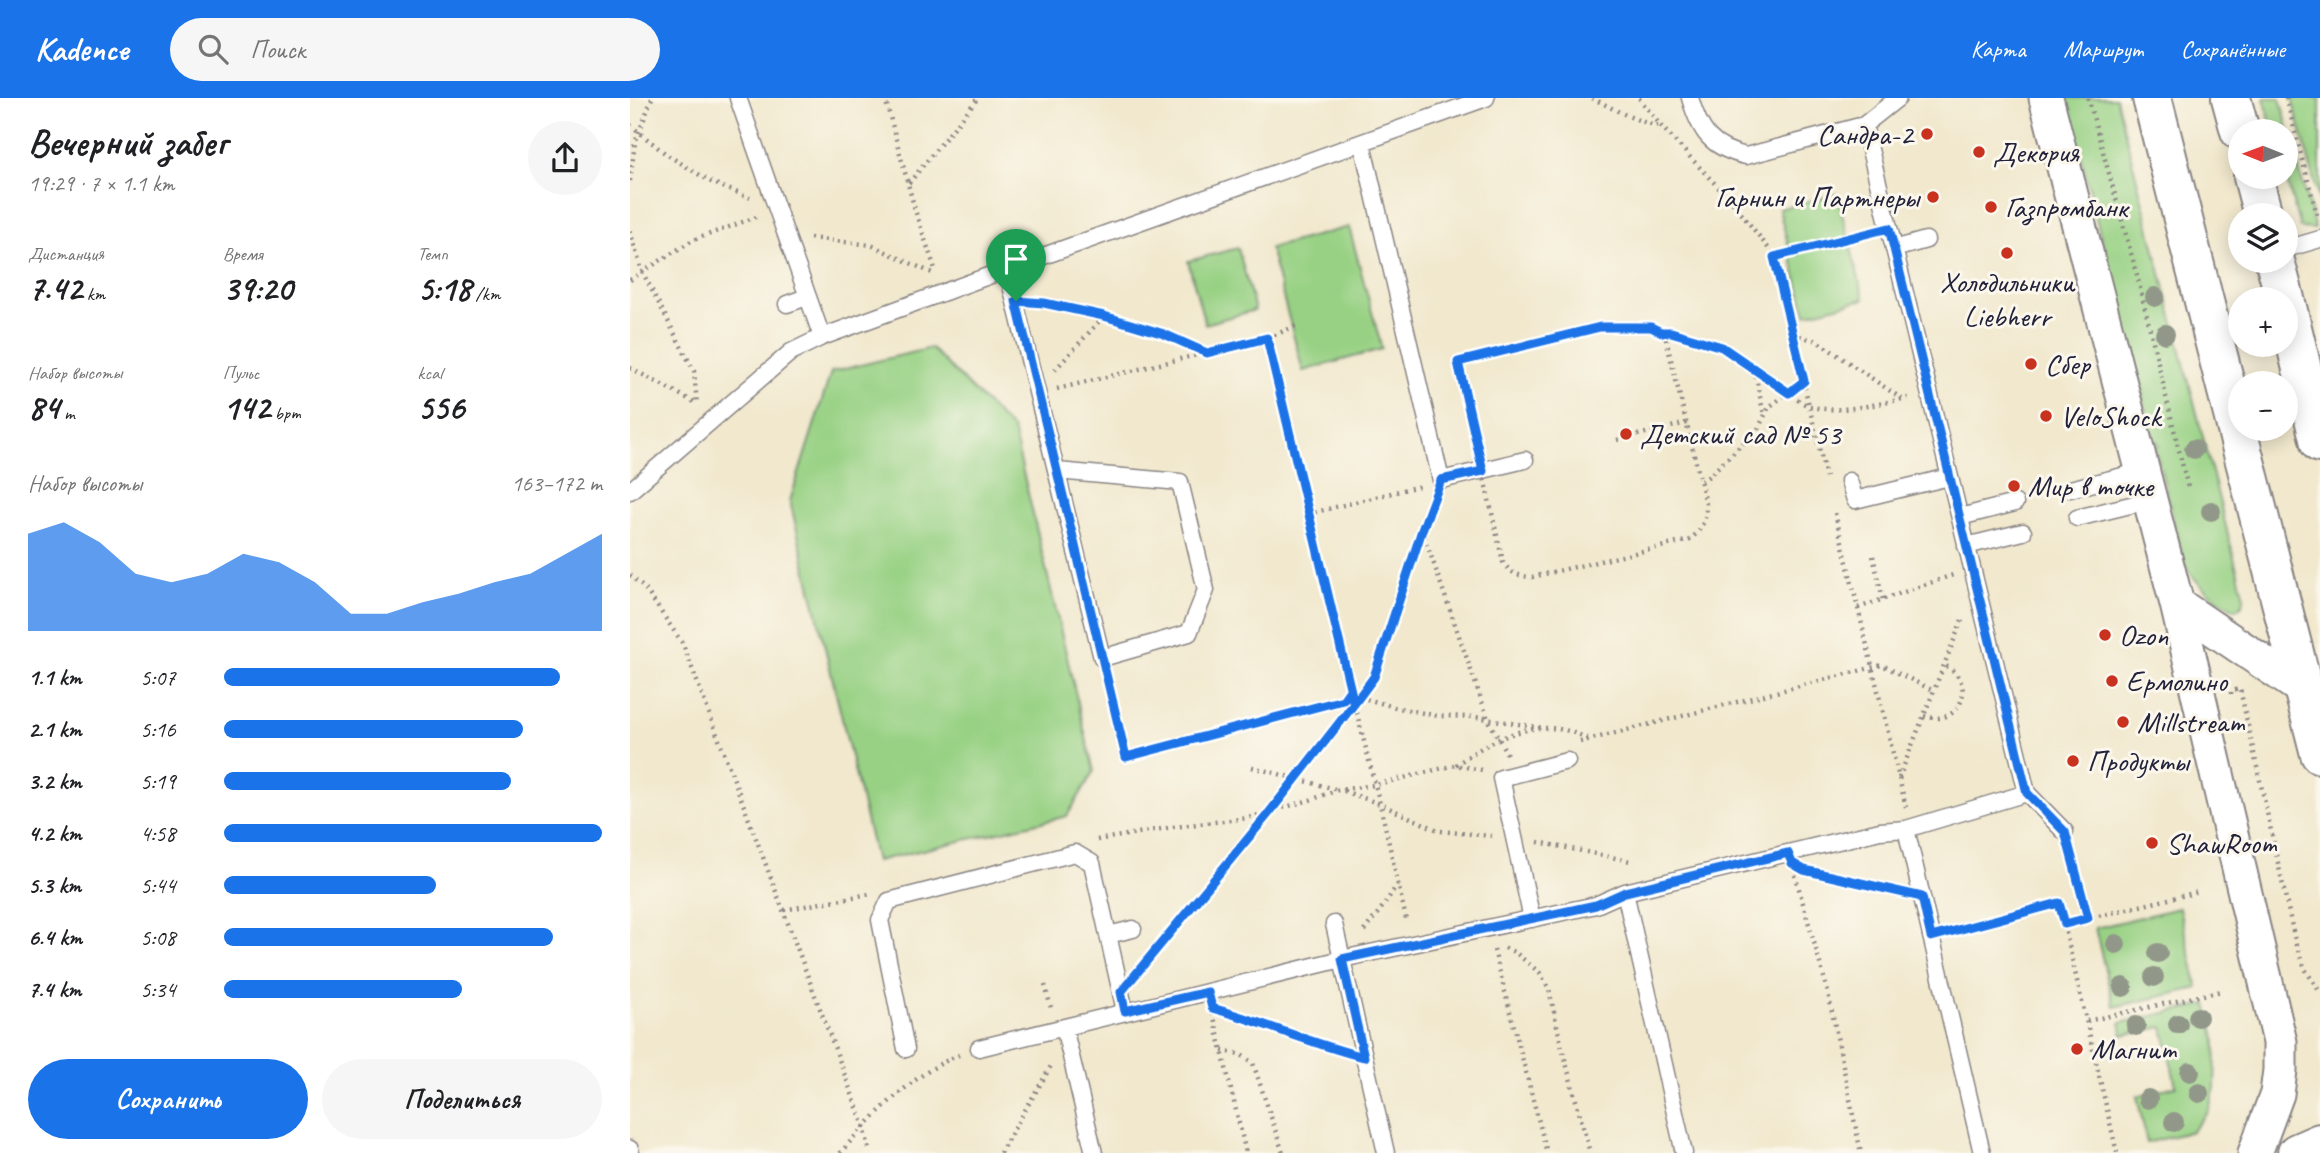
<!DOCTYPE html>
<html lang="ru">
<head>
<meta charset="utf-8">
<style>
  body { margin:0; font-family:Caveat,sans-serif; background:#f6f6f6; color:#202124; height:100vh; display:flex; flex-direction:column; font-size:26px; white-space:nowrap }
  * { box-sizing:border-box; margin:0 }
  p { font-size:23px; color:#757577 }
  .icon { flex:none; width:38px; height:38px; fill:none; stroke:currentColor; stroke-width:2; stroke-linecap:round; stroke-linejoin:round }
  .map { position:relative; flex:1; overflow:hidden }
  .side { display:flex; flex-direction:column; background:#fff; width:630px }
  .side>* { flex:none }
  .needle { width:46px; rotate:271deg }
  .tools { position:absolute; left:1598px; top:21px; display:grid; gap:14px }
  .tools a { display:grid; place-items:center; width:70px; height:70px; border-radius:50%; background:#fff; box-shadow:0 4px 18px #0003; font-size:35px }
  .pin { position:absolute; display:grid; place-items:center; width:60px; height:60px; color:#fff; margin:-72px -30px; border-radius:50% 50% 50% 0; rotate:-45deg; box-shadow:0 0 7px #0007 }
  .pin .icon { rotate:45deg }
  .round { display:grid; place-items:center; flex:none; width:74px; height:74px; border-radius:37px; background:#f6f6f6 }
  .headline { display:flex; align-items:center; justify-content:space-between; height:119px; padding:0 28px }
  h1 { font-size:38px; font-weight:700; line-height:52px }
  .figures { display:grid; grid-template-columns:repeat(3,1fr); gap:10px; height:119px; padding:7px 28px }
  .figures div { display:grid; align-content:center }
  .figures b { font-size:35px; font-weight:700 }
  .figures small { font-size:19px; font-weight:400 }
  .figures p { font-size:19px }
  .chart { height:196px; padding:14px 28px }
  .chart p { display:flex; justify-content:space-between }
  .chart svg { width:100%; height:126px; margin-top:7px; fill:#1a73e8; opacity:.7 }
  .primary-button { display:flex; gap:14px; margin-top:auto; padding:14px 28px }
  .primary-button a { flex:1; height:80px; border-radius:42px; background:#1a73e8; color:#fff; font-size:28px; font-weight:700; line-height:80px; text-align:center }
  .primary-button a+a { background:#f6f6f6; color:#202124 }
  ul { padding:0 28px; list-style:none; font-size:23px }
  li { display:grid; grid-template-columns:112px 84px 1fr; align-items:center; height:52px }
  li i { height:18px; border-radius:9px; background:#1a73e8 }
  header { display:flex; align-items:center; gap:42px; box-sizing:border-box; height:98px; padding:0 35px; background:#1a73e8; color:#fff }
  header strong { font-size:33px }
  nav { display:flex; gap:38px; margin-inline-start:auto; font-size:24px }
  .search { width:490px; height:63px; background:#f6f6f6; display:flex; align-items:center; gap:18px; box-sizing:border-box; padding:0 24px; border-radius:38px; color:#757577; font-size:26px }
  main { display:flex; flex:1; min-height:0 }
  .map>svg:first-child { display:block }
</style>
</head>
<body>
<header>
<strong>Kadence</strong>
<div class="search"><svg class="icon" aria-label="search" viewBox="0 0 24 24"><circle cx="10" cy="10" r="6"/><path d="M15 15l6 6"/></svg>Поиск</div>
<nav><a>Карта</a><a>Маршрут</a><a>Сохранённые</a></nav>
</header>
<main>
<section class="side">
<div class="headline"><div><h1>Вечерний забег</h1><p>19:29 · 7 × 1.1 km</p></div><a class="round"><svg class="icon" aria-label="share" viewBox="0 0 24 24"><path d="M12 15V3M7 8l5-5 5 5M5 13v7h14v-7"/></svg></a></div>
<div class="figures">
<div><p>Дистанция</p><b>7.42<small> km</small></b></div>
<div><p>Время</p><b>39:20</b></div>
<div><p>Темп</p><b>5:18<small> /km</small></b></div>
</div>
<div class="figures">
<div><p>Набор высоты</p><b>84<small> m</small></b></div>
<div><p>Пульс</p><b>142<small> bpm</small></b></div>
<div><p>kcal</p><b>556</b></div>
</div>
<div class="chart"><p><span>Набор высоты</span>163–172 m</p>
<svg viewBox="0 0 160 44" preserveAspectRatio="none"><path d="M0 44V10L10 6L20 13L30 24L40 27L50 24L60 17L70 20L80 27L90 38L100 38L110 34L120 31L130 27L140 24L150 17L160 10V44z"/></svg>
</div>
<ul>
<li><b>1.1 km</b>5:07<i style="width:89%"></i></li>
<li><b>2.1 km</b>5:16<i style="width:79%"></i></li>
<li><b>3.2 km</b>5:19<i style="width:76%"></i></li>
<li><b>4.2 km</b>4:58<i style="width:100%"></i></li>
<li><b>5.3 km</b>5:44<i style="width:56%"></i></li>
<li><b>6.4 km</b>5:08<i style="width:87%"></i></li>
<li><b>7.4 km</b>5:34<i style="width:63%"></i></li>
</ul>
<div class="primary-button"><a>Сохранить</a><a>Поделиться</a></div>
</section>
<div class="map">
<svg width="1690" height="1055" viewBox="0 0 1690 1055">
  <rect width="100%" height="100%" fill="#fbf7ec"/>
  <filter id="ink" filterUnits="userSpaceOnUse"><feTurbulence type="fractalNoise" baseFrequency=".0143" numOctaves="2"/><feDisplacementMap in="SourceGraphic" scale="14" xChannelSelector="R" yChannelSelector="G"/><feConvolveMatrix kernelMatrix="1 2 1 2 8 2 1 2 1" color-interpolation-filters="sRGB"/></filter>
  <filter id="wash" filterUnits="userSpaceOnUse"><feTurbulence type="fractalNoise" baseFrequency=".00686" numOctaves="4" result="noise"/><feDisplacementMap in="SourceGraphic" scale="28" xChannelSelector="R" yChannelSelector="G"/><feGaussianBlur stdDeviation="1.57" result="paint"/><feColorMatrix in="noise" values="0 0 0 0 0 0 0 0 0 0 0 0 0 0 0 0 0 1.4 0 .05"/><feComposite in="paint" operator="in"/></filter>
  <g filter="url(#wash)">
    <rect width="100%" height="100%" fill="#f1e8cd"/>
    <path fill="#98d184" stroke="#5d7a60" stroke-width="2" d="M1435,0h51l128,499c0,7 -2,10 -9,12 -20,-10 -39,-25 -50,-44l-30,-118 4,-2 -2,-4 -3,1 -60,-232 3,-2 -1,-3h-2z
      M1634,0h16l35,131 -15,-1 -14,-51v-46h-13z
      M1662,0h28v104z
      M1207,96l27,105 -58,15 -27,-105z
      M719,129l33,122 -79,22 -33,-123z
      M608,150l17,62 -50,14 -17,-63z
      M301,250l82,82 81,341 -27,45 -191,45 -86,-360 41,-129z
      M1549,810l19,80 -84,19 -19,-79z
      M1577,906l9,37 -1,47 -7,24 -16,19 -45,12 -10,-47 39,-10 -13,-59 -40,8 -3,-12z"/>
  </g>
  <g filter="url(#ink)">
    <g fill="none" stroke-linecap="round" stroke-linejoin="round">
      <g stroke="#8a8584" stroke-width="19">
        <path id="service" d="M108,0l84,239
          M1060,0c10,34 21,50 56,58l118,-31 34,-27
          M1234,27l163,668
          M732,45l79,337 84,-20
          M1264,151l32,-9
          M1656,151l34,-10
          M377,171l95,389 87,-25 17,-43 -26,-108 -123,-11
          M157,206l20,-7
          M1219,383l6,19 94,-23
          M1440,391l73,-18
          M0,393l161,-139 31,-15 185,-68 479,-171
          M1330,419l55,-14
          M1447,420l74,-18
          M1336,448l57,-14
          M995,794l59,261
          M902,821l-31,-141 66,-17
          M704,826l52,229
          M478,837l25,-6
          M434,929l30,126
          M349,950l363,-89 254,-54 29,-13 255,-61 26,-2
          M276,951l-26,-129 9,-19 186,-48 17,10 33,148
          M0,1051l1,4
          M1352,1055l-76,-324 121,-36 38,39"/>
      </g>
      <g stroke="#8a8584" stroke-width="37">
        <path id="minor" d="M1416,0l131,506 124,84
          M1547,506l103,438v28l-3,24 -22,59"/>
      </g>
      <g stroke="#8a8584" stroke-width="42">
        <path id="tertiary" d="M1667,1055l23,-10"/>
      </g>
      <g stroke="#8a8584" stroke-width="42">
        <path id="primary" d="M1522,0l168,656
          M1601,0l9,33
          M1623,79l10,38
          M1645,163l10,38
          M1656,205l34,140"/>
      </g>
      <path stroke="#8a8584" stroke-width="4.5" stroke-dasharray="2 5" stroke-linecap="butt" d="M255,0l30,112 21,62
        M962,0c22,11 44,24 68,28
        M1009,0l22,28 72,77 40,51 53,223
        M1458,0l48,173 52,217
        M1656,0l32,120
        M0,27l36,29 45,28 39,16
        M0,83l5,-38 17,-45
        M279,85l69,-85
        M0,133l12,40 52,100 3,33
        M180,140l61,7 61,28
        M1144,159l94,-24
        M0,182l61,-39 65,-24
        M407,205c58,5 116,27 169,49
        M970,229c20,0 53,-7 66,12l40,165c1,16 -5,26 -16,36l-158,37c-14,-1 -21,-3 -29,-15l-45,-200z
        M1032,235c44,-4 86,32 121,56 8,5 18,15 27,17 27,9 71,-3 98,-8
        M1163,236l24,7 85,58
        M637,240l84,352 29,114 27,119
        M0,270l68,36
        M1124,271l10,46
        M425,272l49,-54
        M427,291l210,-51 29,-12
        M987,342l70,-17
        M1071,383l8,-5 49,-47 11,-22 35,-26
        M1205,415l71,294
        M678,416l111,-28
        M792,432l66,189 19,35
        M1243,458l10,44
        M0,477l16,15 37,54 181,482 6,27
        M1228,510l95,-33
        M477,581l19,78 217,-57 8,-10
        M1601,596v-3l9,-2 56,256 9,24 15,23
        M730,599l34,10 44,9 38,1 67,11
        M1294,618c37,12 55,-34 20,-51
        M950,644l302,-77 52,26
        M826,667c29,-22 70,-44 108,-35 9,2 18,6 26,9
        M622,669l83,22
        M1269,680l63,-158
        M714,693l36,13 60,27 51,5
        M467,742l76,-13 75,-9 62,-18 28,-10 37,-5 80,-20 27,5
        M908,744l92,19
        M1441,753l17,67
        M1182,774l87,19
        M1165,777l32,113 34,165
        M154,812l85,-16
        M1435,826l133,-32
        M734,833l20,-26 13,-20
        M1323,833l106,-28 58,250
        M875,850l11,5 24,20 9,16 13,59 28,105
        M864,852l53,203
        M510,872l129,-157 105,-136 58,-177
        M415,887l6,23
        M596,914l114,39
        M583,915l33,140
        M1457,923l134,-30
        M592,953l18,3 13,9 30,90
        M210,1055c33,-37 72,-79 119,-98
        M370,1055l51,-87"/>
      <use href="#service" stroke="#fff" stroke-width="16"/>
      <use href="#minor" stroke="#fff" stroke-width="33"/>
      <use href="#tertiary" stroke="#fff" stroke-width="38"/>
      <use href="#primary" stroke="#fff" stroke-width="38"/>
    </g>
    <g fill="#929889">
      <circle cx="1525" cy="199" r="10"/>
      <circle cx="1535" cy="236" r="10"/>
      <circle cx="1564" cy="351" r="10"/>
      <circle cx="1581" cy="413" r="10"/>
      <circle cx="1486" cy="846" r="10"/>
      <circle cx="1528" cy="855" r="10"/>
      <circle cx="1524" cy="879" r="10"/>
      <circle cx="1493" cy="889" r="10"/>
      <circle cx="1568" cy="919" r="10"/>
      <circle cx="1548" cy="926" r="10"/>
      <circle cx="1506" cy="928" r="10"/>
      <circle cx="1560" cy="974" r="10"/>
      <circle cx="1569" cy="995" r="10"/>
      <circle cx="1518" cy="1001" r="10"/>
      <circle cx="1544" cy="1024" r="10"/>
    </g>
  </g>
  <g fill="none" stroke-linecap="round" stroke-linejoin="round" filter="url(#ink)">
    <g stroke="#fff" stroke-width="14">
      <path id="route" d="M386,203l28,2 60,13 60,18 43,19 60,-15 87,366 -85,109 -148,179 4,19 83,-19 4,16c51,14 100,36 152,49l-22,-98 254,-54 29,-13 163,-39 4,10 12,7 118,27 9,40 128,-34 6,21 23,-6 -23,-86 -38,-39 -138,-565 -115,29 30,124 -15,12 -67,-46 -51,-15h-10l-10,-5h-51l-142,35 25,109 -42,9 -19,50 -48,147 -20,27 -4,-14 -7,10 -217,57 -110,-456"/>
    </g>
    <use href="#route" stroke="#1a73e8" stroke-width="9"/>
  </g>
  <g fill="#c8321e" stroke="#fbf7ec" stroke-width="2.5">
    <circle cx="1297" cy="36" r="7"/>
    <circle cx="1349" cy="54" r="7"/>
    <circle cx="1303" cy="99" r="7"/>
    <circle cx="1361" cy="109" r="7"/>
    <circle cx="1377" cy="155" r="7"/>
    <circle cx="1401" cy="266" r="7"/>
    <circle cx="1416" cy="318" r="7"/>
    <circle cx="996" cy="336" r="7"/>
    <circle cx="1384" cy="388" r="7"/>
    <circle cx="1475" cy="537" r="7"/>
    <circle cx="1482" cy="583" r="7"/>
    <circle cx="1493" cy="624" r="7"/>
    <circle cx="1443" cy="663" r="7"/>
    <circle cx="1522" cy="745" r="7"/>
    <circle cx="1447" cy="951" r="7"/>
  </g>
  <g text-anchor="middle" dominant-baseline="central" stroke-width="6" stroke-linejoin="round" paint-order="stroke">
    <g font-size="30" fill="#22223b" stroke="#fbf7ec" text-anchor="start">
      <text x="1283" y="36" text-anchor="end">Сандра-2</text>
      <text x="1363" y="54">Декория</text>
      <text x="1289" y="99" text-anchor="end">Гарнин и Партнеры</text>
      <text x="1375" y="109">Газпромбанк</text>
      <text x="1377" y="184" text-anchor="middle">Холодильники<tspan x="1377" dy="34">Liebherr</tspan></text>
      <text x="1415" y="266">Сбер</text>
      <text x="1430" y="318">VeloShock</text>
      <text x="1010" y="336">Детский сад № 53</text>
      <text x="1398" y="388">Мир в точке</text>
      <text x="1489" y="537">Ozon</text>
      <text x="1496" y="583">Ермолино</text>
      <text x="1507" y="624">Millstream</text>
      <text x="1457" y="663">Продукты</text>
      <text x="1536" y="745">ShawRoom</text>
      <text x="1461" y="951">Магнит</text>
    </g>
  </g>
</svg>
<div class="tools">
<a><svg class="needle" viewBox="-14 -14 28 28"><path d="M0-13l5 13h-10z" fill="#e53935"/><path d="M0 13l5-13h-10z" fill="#757577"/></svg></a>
<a><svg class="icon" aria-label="layers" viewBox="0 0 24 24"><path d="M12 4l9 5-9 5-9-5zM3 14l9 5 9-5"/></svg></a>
<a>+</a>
<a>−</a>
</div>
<div class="pin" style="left:386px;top:203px;background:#1e9e55"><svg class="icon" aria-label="arrive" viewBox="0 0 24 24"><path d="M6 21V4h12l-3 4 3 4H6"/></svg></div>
</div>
</main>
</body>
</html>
